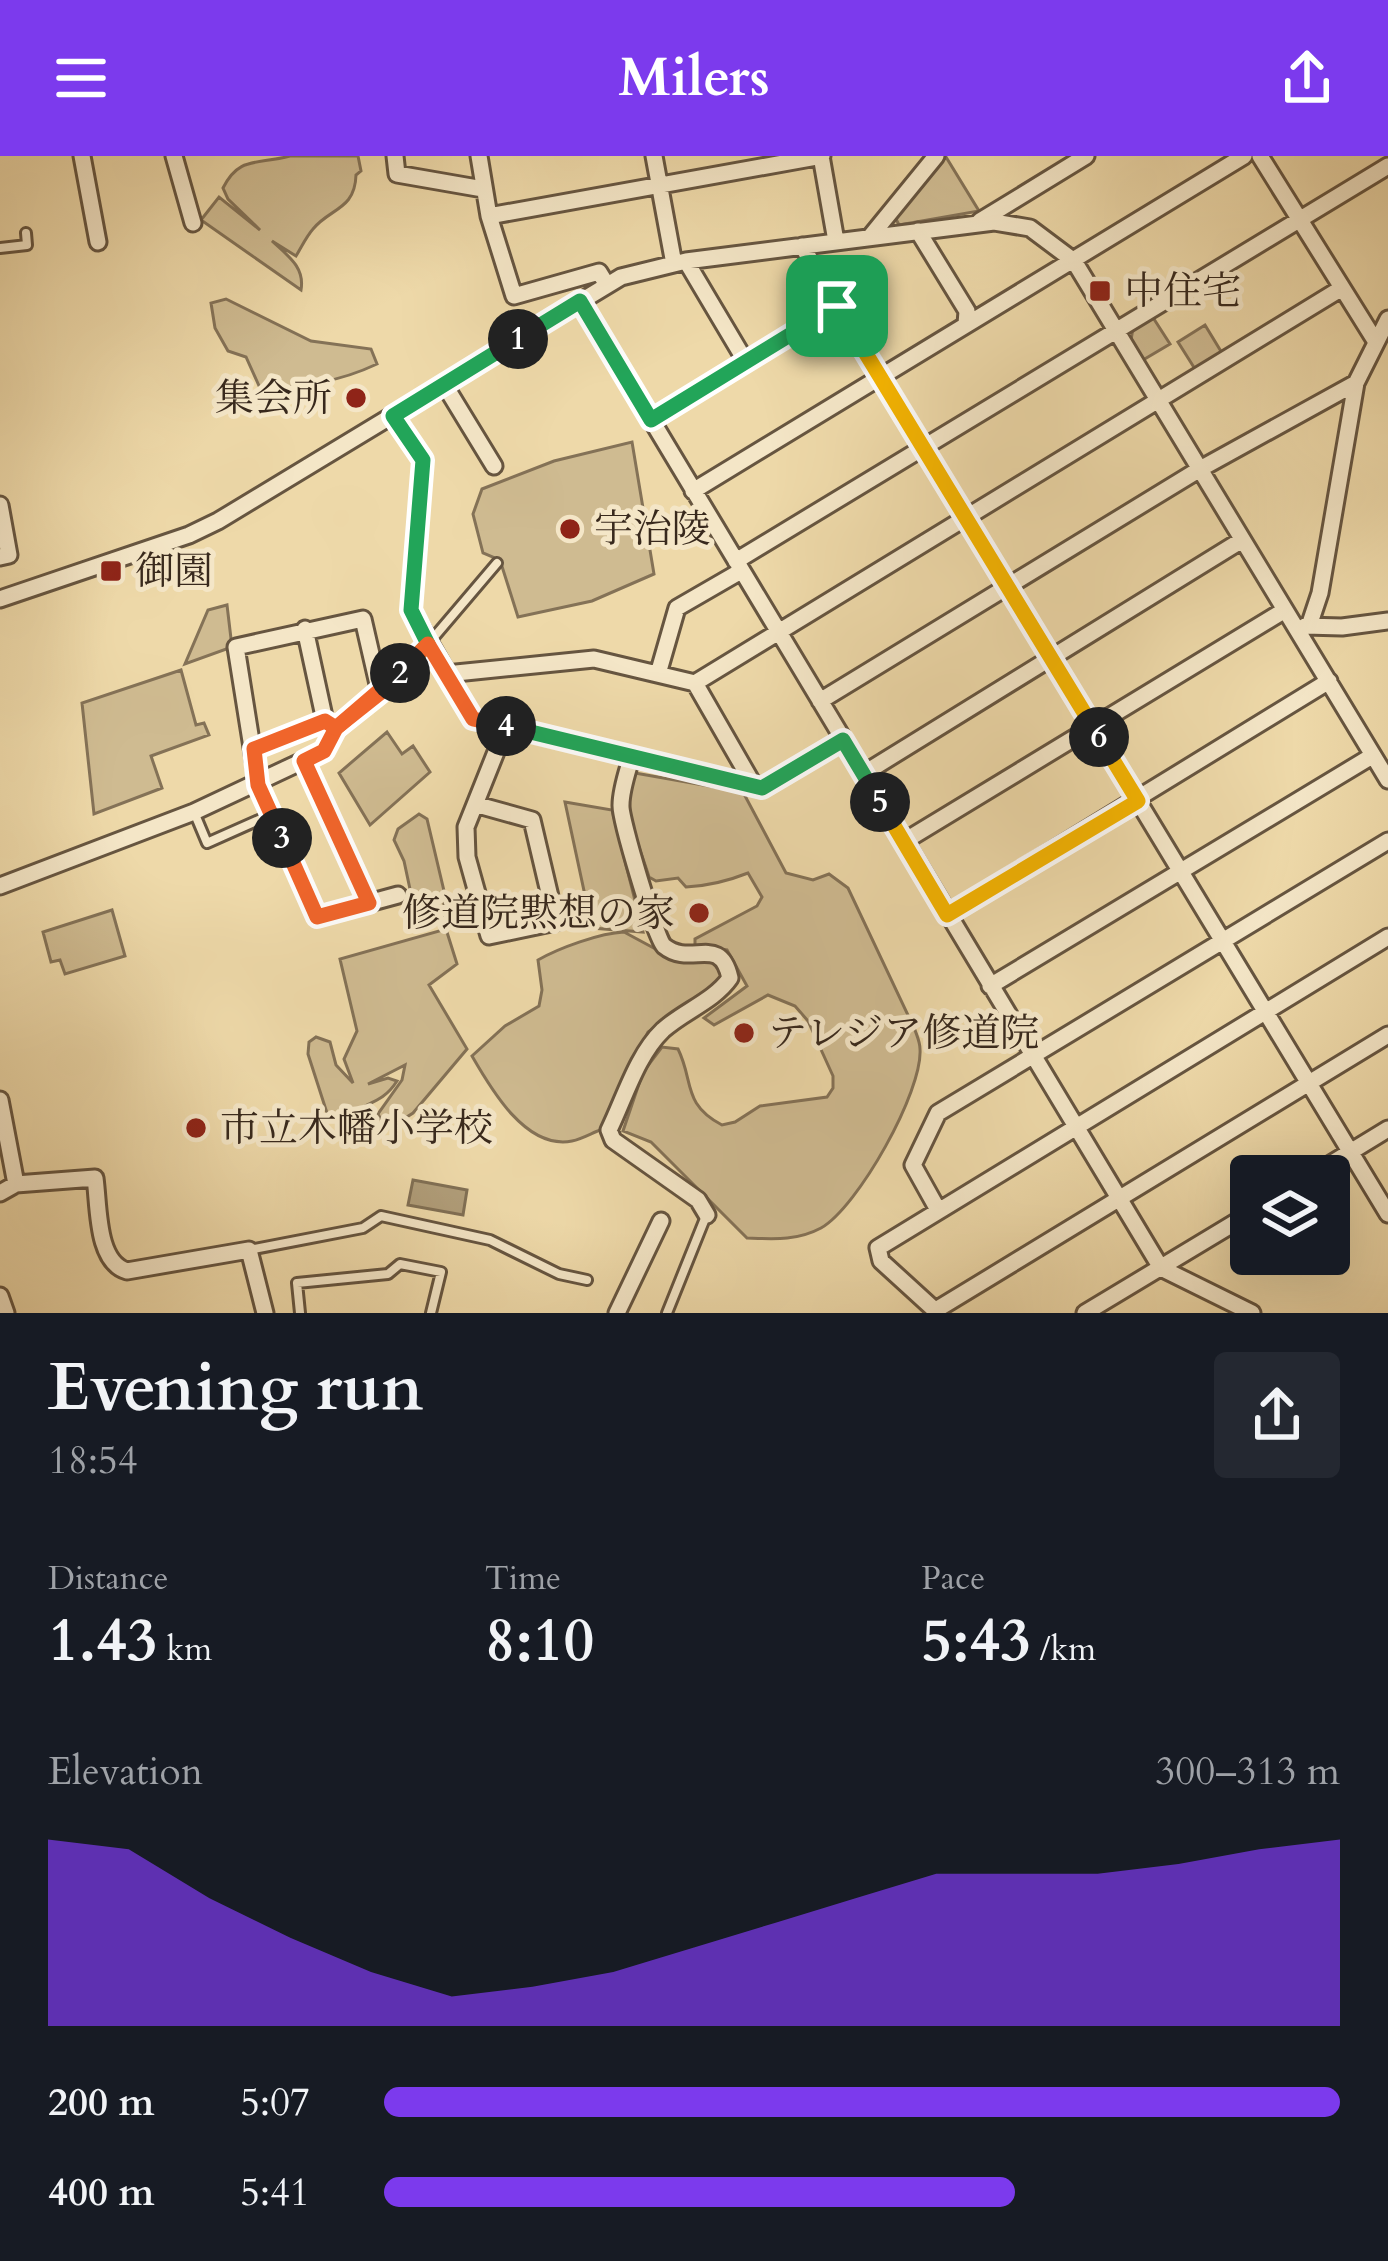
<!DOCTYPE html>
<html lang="en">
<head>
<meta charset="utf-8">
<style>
  body { margin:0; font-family:Cardo,"Noto Serif JP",serif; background:#242831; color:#f1f3f6; height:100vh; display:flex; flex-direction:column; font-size:45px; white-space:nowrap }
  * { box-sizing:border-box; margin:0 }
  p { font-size:39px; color:#9ea1a6 }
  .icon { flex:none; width:66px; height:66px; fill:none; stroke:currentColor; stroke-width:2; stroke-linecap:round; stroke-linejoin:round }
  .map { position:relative; height:1157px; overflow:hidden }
  .sheet { display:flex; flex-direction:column; background:#171b24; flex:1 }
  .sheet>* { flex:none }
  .controls { position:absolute; left:1230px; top:999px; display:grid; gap:24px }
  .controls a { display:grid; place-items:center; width:120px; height:120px; border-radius:12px; background:#171b24; box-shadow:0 12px 48px #0002; font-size:60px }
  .pin { position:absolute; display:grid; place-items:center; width:102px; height:102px; color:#fff; margin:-51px; border-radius:24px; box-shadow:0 6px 18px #0006 }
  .km { position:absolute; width:60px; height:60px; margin:-30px; border-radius:50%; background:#222; color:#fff; font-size:33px; line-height:60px; text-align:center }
  .round { display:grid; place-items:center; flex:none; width:126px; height:126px; border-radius:12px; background:#242831 }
  .head { display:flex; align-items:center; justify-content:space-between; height:204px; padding:0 48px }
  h1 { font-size:66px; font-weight:700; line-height:90px }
  .metrics { display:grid; grid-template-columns:repeat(3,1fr); gap:18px; height:204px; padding:12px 48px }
  .metrics div { display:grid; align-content:center }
  .metrics b { font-size:60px; font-weight:700 }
  .metrics small { font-size:33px; font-weight:400 }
  .metrics p { font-size:33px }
  .chart { height:336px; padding:24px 48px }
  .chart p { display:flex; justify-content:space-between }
  .chart svg { width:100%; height:216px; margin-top:12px; fill:#7c3aed; opacity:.7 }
  ul { padding:0 48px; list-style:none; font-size:39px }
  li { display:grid; grid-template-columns:192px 144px 1fr; align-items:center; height:90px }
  li i { height:30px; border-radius:15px; background:#7c3aed }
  header { display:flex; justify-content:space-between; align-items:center; height:156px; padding:0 48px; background:#7c3aed; color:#fff; font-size:54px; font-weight:700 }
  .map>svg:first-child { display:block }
</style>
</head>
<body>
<header><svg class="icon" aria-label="menu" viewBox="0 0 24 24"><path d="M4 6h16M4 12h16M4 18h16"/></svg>Milers<svg class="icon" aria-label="share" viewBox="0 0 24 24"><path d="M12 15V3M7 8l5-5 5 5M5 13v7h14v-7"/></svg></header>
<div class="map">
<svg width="1388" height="1157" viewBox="0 0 1388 1157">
  <rect width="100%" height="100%" fill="#eed9a9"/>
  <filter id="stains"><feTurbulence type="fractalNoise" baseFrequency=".00167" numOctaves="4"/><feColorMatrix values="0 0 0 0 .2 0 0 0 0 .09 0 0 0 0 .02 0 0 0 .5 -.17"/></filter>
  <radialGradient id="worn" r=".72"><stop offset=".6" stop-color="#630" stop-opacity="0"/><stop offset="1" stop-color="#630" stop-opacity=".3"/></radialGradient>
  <path fill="#cfbb91" stroke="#847257" stroke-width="3" d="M290,0h68l3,15 -5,4c-1,35 -26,33 -43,54 -7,8 -12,19 -17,27l-24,-15c16,15 33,26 29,49l-100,-70 18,-23 41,33 -32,-31 -5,-11c16,-32 33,-23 67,-32z
    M946,1l33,54 -80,14 -4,-8z
    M226,143l85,42 60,8 6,15c-38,18 -74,23 -117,24l-14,-31 -18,-6 -13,-23 -4,-25z
    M1152,160l18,28 -27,16 -12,-20 2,-12z
    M1205,169l17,28 -27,16 -17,-27z
    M632,286l22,132 -62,27 -74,16 -18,-57 -17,-7 -10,-39 9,-25 72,-28z
    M227,449l5,42 -47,17 23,-54z
    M181,514l15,55 8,-2 5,12 -58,21 11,32 -68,26 -12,-111z
    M387,576l15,22 11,-8 17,26 -60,53 -31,-52z
    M635,617l108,19 43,81 27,7 16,-6 19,14 67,142c2,6 5,12 5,19 3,42 -62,158 -99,179 -24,13 -48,11 -74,10l-96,-96 -28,-11 20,-59 19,-25 16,2c16,32 4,55 44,76l13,-3 25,-16 67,-9 6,-9v-12l-25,-55 -13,-15 -27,-11 -54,30 -10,-7 43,-32 -20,-36 -32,-4v-7l62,-33 5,-9 -14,-24c-20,8 -41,13 -62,14l-8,-9 -22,3 -7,-4c-10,-33 -29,-70 -14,-104z
    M565,646l47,8 31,122 -51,-4z
    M419,658l8,5 17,72v32l-23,5 -4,-6 -13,-61 -10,-21 4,-11z
    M112,754l13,46 -60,18 -5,-14 -9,2 -8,-30z
    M446,773l11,35 -28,21 38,64 -54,64 -27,17 -8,-16 24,-34 3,-15 -37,19 20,-6 9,3c-16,25 -33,20 -51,37l-19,-5 -19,-59 1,-12 7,-5 14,5 6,23 17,18 -9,-24 13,-28 -17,-72z
    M624,776l52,28 38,-1 11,11 -2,13 -75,49 -48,98c-8,3 -18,9 -28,11 -46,9 -81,-52 -100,-85l33,-30 34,-20 3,-16 -4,-30c21,-12 62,-27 86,-28z"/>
  <path fill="#b09d79" stroke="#806f54" stroke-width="3" d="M413,1024l54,10 -4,25 -55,-10z"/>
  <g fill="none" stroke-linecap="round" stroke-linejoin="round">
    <g stroke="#665540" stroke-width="14">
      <path id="service" d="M0,92l27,-3 -1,-12
        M429,487l68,-80
        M194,656l13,31 63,-28
        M249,1094l114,-22 18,-12 109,24 69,34 28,6
        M300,1157l-3,-30 91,-9 12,-10 41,8 -10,41
        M667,1157l39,-97"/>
    </g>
    <g stroke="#665540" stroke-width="21">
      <path id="minor" d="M82,0l16,86
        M174,0l19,67
        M395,0l2,18 86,15
        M479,0l10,60 25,80 85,-24 8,13
        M654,0l20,108
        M821,0l15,85
        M1260,0l116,186
        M489,60l333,-60
        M980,65l106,-65
        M918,75l49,80 -1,13
        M870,81l66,-81
        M802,90l586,968
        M686,105l60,101
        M580,145l581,967 91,45
        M444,228l50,82
        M393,259l30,45 -12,150 62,109 289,69 81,-48
        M651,264l186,-114
        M693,335l551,-335
        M0,349l9,50 -9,2
        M736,405l652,-395
        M0,443l189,-64 29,-14 403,-244 65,-16 308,-39 36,6 44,33 314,519
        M1305,470l37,1 46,-6
        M1309,470l11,-33 36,-210 32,-64
        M305,473l20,92
        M446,518l148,-15 101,24 647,-395
        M658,518l19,-66 64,-37
        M695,527l58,101
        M380,537l-17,-74 -127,28 22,138 59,132 81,-22
        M820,545l380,-232 156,-86
        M254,593l71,-28 4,3
        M631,603c-4,14 -10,31 -10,46 -1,14 35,134 43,141 27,22 56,-13 66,32 -16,23 -46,33 -67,52 -26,25 -38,67 -54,100l4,10 85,60 9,15
        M304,605l65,142
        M863,618l379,-234
        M478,649l54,15 24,102 -67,14 -22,-79 -1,-30 40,-100
        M903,686l382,-232
        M0,730l194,-74 130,-61 12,-23 44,-35 49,-49
        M947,759l382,-234
        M990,830l382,-230
        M0,944l16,84
        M1311,1020l77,-47
        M0,1037l16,-9 79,-6c4,28 1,84 32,93l122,-21 16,63
        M937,1052l-24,-43 25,-52 450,-272
        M0,1140l6,17
        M936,1154l452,-275
        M617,1157l44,-92
        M938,1157l-57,-52 -3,-13 510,-311
        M1085,1157l166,-100"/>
    </g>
    <use href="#service" stroke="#f4e6c7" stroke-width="8"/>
    <use href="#minor" stroke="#f4e6c7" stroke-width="15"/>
  </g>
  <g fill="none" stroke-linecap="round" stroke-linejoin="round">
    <g stroke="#fff" stroke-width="24">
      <path id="split-1" d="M518,183l62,-38 71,119 186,-114"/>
    </g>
    <g stroke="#fff" stroke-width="24">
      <path id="split-2" d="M400,517l28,-29 -17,-34 12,-150 -30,-44 125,-77"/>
    </g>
    <g stroke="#fff" stroke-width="24">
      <path id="split-3" d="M282,682l35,79 52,-14 -65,-142 20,-10 12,-23 64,-55"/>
    </g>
    <g stroke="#fff" stroke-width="24">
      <path id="split-4" d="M282,682l-24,-53 -4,-36 71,-28 11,7 44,-35 48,-49 45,75 33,7"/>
    </g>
    <g stroke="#fff" stroke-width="24">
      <path id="split-5" d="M506,570l256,62 81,-48 37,62"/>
    </g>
    <g stroke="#fff" stroke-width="24">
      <path id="split-6" d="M880,646l67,113 191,-114 -39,-64"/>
    </g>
    <g stroke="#fff" stroke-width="24">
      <path id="split-7" d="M837,150l262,431"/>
    </g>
    <use href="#split-1" stroke="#22a559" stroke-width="15"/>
    <use href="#split-2" stroke="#22a559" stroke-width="15"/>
    <use href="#split-3" stroke="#f0652b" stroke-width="15"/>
    <use href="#split-4" stroke="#f0652b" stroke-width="15"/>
    <use href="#split-5" stroke="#22a559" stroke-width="15"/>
    <use href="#split-6" stroke="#f5b400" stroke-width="15"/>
    <use href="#split-7" stroke="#f5b400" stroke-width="15"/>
  </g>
  <g fill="#8f2418" stroke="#f4e6c7" stroke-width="4.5">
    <rect x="1088" y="123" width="24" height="24" rx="6"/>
    <circle cx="356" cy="242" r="12"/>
    <circle cx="570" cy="373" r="12"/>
    <rect x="99" y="403" width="24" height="24" rx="6"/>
    <circle cx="699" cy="757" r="12"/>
    <circle cx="744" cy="877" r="12"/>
    <circle cx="196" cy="972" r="12"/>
  </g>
  <g text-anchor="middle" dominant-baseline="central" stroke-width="10" stroke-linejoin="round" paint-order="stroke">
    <g font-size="39" fill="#38291d" stroke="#f4e6c7" text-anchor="start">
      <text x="1124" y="135">中住宅</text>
      <text x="332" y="242" text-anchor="end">集会所</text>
      <text x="594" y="373">宇治陵</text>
      <text x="135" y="415">御園</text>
      <text x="675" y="757" text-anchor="end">修道院黙想の家</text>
      <text x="768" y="877">テレジア修道院</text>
      <text x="220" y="972">市立木幡小学校</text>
    </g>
  </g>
  <rect width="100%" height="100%" filter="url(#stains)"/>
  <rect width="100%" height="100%" fill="url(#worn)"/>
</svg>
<div class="controls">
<a><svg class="icon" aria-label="layers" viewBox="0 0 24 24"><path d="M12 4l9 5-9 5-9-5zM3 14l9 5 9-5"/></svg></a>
</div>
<div class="pin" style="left:837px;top:150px;background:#1e9e55"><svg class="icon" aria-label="arrive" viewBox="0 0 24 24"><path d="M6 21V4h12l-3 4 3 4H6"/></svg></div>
<b class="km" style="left:518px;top:183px">1</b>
<b class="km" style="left:400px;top:517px">2</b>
<b class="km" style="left:282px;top:682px">3</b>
<b class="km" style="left:506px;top:570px">4</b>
<b class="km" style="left:880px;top:646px">5</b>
<b class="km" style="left:1099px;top:581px">6</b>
</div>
<section class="sheet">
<div class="head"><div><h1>Evening run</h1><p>18:54</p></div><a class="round"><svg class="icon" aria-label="share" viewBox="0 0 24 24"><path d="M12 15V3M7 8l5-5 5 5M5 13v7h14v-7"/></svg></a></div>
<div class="metrics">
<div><p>Distance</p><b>1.43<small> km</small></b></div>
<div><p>Time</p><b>8:10</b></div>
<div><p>Pace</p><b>5:43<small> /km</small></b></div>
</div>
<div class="chart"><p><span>Elevation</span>300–313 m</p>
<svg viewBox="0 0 160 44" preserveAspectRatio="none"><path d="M0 44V6L10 8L20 18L30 26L40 33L50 38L60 36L70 33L80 28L90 23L100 18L110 13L120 13L130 13L140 11L150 8L160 6V44z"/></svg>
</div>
<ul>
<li><b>200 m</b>5:07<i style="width:100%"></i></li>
<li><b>400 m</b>5:41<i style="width:66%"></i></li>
</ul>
</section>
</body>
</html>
